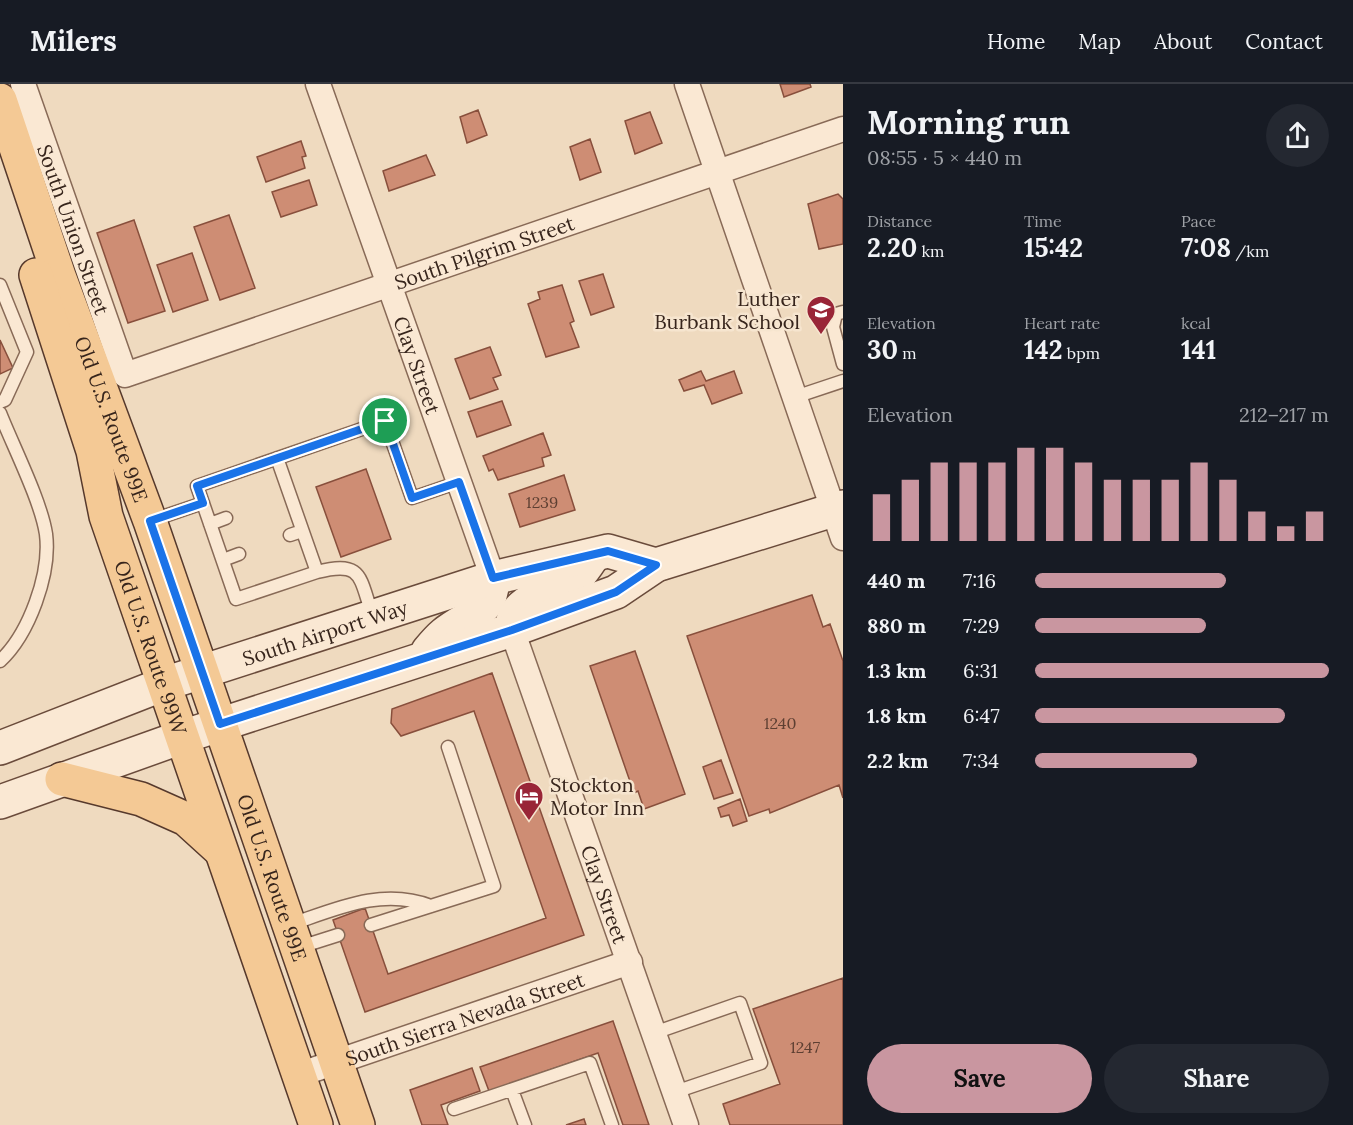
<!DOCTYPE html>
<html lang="en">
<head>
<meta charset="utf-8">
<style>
  body { margin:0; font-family:Lora,serif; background:#242831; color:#f1f3f6; height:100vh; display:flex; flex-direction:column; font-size:22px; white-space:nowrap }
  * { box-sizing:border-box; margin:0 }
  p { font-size:20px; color:#9ea1a6 }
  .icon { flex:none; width:33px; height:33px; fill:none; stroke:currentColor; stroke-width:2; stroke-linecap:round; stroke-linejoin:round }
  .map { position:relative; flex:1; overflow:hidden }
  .sheet { display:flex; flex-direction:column; background:#171b24; width:510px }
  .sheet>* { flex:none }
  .pin { position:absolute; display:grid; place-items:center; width:51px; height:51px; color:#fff; margin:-26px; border:3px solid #fff; border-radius:50%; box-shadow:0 2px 6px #0007 }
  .round { display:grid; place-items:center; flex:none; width:63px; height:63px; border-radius:32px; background:#242831 }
  .overview { display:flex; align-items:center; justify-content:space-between; height:102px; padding:0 24px }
  h1 { font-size:33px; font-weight:700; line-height:45px }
  .metrics { display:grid; grid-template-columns:repeat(3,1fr); gap:9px; height:102px; padding:6px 24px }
  .metrics div { display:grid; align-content:center }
  .metrics b { font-size:26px; font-weight:700 }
  .metrics small { font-size:16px; font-weight:400 }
  .metrics p { font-size:16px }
  .chart { height:168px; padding:12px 24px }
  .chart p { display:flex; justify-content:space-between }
  .chart svg { width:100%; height:108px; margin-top:6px; stroke:#c996a0; stroke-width:6 }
  .action { display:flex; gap:12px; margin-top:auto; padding:12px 24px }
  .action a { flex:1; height:69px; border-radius:36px; background:#c996a0; color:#111; font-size:24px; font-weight:700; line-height:69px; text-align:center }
  .action a+a { background:#242831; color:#f1f3f6 }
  ul { padding:0 24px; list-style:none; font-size:20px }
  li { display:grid; grid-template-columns:96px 72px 1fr; align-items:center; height:45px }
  li i { height:15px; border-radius:8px; background:#c996a0 }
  header { display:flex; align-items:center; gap:36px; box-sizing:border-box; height:84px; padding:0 30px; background:#171b24; border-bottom:2px solid #363941 }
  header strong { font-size:28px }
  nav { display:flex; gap:33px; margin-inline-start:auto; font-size:21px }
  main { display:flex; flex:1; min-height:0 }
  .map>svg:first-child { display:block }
</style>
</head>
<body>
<header>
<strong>Milers</strong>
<nav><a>Home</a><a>Map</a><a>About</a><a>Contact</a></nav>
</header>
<main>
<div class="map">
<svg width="843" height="1041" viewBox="0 0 843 1041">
  <rect width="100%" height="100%" fill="#efdabf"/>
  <path fill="#ce8d74" stroke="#884f3c" stroke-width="1.5" d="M780,0h30l1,3 -27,10z
    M478,26l9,25 -20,8 -7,-26z
    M650,28l12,31 -27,11 -10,-33z
    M590,55l11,33 -21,8 -10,-33z
    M301,57l5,15 -4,1 3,11 -39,14 -9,-25z
    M426,71l9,20 -46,16 -6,-20z
    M309,96l8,25 -36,12 -9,-25z
    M838,110l5,5v45l-24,5 -11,-45z
    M229,131l26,73 -35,12 -26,-73z
    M134,136l31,91 -37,12 -31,-90z
    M192,169l16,47 -35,12 -16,-47z
    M603,190l11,33 -23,8 -12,-34z
    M562,201l12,36 -4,2 9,24 -33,10 -18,-53 12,-5 -2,-7z
    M0,256l13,28 -13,6z
    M490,263l11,28 -8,3 5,11 -28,10 -15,-40z
    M701,287l5,10 28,-10 8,22 -30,11 -8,-19 -20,6 -5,-11z
    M502,317l9,24 -34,12 -9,-25z
    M543,349l8,22 -9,3 2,8 -46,14 -5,-11 -4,2 -6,-15z
    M366,385l25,70 -50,18 -25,-70z
    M564,391l11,35 -55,17 -11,-33z
    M812,511l11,32 7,-3 13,37v137l-4,-13 -69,28 -1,-4 -20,7 -62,-180z
    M635,567l50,143 -41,15 -6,-18 -4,2 -44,-127z
    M492,589l92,262 -219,77 -32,-92 32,-12 23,66 158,-56 -72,-207 -73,25 -10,-13 1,-14z
    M721,676l12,33 -19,6 -11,-32z
    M740,715l7,22 -14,5 -4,-11 -8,2 -3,-9z
    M843,894v147h-113l-7,-21 57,-20 -27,-75z
    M613,937l36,104h-26l-25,-72 -109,38 -9,-24z
    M472,984l8,23 -39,14 7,20h-26l-12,-35z
    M584,1035l2,6h-20z"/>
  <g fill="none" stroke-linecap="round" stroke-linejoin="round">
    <g stroke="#886a57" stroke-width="15">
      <path id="service" d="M0,201l27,67 -22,48 -5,2
        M843,228l-7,2 -3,13 10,37
        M795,313l48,-16
        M0,329c13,33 41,88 46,121 5,40 -17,100 -46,127
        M277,374l40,114 -81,27 -39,-113 188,-65 27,77 47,-16
        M150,437l53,-18
        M210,440l16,-6
        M290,451l12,-4
        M223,476l16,-6
        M317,488c47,-12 42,6 56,44
        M289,841c47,-16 93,-38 142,-19
        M371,841l123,-39 -46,-139
        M297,864l41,-13
        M654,949l86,-30 21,60 -86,29
        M512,1006l13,35
        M454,1025l136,-46 22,62"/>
    </g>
    <g stroke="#886a57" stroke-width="27">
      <g id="minor">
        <path id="s1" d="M23,0l102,291 718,-246"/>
        <path id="s2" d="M318,0l175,494"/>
        <path d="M687,0l156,454"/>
        <path id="s3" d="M512,546l174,495"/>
        <path id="s4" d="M298,991l332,-113"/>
      </g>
    </g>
    <g stroke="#6a4b3b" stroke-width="36">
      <g id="secondary">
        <path d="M512,541c5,-31 48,-31 67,-50 5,-5 10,-13 14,-19"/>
        <path d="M428,567c5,-6 10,-12 16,-17 24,-20 48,-19 49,-56"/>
        <path id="s5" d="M0,664l164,-64 329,-106 115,-27 48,14"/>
        <path d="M0,718l182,-65 330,-107 104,-38 40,-27 187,-58"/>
      </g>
    </g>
    <g stroke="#56392c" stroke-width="36">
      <g id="primary">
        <path id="s6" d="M0,16l59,176 91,245 208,604"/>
        <path id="s7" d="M36,191l57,176 13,65 210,609"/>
        <path d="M62,695l79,20 45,20 33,30"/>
      </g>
    </g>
    <use href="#service" stroke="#fae8d3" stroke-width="12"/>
    <use href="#minor" stroke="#fae8d3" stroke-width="24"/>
    <use href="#secondary" stroke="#fae8d3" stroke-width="33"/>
    <use href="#primary" stroke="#f4c995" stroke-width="33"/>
  </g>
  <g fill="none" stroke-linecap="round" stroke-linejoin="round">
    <g stroke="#fff" stroke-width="12">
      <path id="route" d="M385,337l27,77 47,-16 34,96 115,-27 48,14 -40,27 -104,38 -292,94 -70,-203 53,-18 -6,-17z"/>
    </g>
    <use href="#route" stroke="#1a73e8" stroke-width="8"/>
  </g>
  <defs>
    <g id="school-pin" transform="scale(1.5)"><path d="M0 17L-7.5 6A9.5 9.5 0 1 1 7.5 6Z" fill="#992537" stroke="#f6e5cf"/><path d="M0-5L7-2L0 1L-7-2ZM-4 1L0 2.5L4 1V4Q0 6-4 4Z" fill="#fff"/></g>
    <g id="hotel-pin" transform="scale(1.5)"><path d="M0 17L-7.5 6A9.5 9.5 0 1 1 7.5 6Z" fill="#992537" stroke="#f6e5cf"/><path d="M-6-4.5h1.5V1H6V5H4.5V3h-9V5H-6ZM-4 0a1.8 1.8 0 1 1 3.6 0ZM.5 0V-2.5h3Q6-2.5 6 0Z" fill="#fff"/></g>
  </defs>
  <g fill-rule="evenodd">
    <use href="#school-pin" x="821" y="226"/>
    <use href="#hotel-pin" x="529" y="712"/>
  </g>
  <g text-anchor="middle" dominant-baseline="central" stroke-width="5" stroke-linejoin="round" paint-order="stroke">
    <g font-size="16" fill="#5d3f32">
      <text x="542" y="418">1239</text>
      <text x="780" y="639">1240</text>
      <text x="805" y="963">1247</text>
    </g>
    <g font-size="20" fill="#37251c" stroke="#f6e5cf">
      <text stroke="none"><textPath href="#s1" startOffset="154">South Union Street</textPath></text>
      <text stroke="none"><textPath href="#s1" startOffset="688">South Pilgrim Street</textPath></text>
      <text stroke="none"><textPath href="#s2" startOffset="298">Clay Street</textPath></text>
      <text stroke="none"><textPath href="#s6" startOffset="338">Old U.S. Route 99E</textPath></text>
      <text stroke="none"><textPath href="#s5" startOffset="345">South Airport Way</textPath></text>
      <text stroke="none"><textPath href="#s7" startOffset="390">Old U.S. Route 99W</textPath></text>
      <text stroke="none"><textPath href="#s6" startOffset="824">Old U.S. Route 99E</textPath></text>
      <text stroke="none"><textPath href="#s3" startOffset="280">Clay Street</textPath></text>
      <text stroke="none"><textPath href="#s4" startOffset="176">South Sierra Nevada Street</textPath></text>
    </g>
    <g font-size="20" fill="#37251c" stroke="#f6e5cf" text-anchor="end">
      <text x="800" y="214">Luther<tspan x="800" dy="23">Burbank School</tspan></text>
      <text x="550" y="700" text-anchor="start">Stockton<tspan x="550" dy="23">Motor Inn</tspan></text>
    </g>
  </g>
</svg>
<div class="pin" style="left:385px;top:337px;background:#1e9e55"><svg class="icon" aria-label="arrive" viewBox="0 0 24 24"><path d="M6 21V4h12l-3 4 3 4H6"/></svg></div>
</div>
<section class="sheet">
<div class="overview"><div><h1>Morning run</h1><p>08:55 · 5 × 440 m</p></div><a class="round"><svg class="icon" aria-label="share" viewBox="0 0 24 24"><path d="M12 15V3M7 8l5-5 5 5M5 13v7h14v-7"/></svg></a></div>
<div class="metrics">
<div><p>Distance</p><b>2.20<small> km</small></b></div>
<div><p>Time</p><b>15:42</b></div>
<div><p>Pace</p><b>7:08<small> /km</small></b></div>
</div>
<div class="metrics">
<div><p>Elevation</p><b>30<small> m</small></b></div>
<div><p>Heart rate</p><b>142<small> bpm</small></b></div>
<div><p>kcal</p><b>141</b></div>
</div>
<div class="chart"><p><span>Elevation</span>212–217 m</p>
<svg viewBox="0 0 160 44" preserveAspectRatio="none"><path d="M5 44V25M15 44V19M25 44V12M35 44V12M45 44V12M55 44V6M65 44V6M75 44V12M85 44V19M95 44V19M105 44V19M115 44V12M125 44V19M135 44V32M145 44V38M155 44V32"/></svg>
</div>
<ul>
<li><b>440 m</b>7:16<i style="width:65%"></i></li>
<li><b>880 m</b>7:29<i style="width:58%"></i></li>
<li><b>1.3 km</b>6:31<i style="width:100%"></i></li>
<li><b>1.8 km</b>6:47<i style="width:85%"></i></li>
<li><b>2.2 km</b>7:34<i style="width:55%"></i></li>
</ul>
<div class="action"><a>Save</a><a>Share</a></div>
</section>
</main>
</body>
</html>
